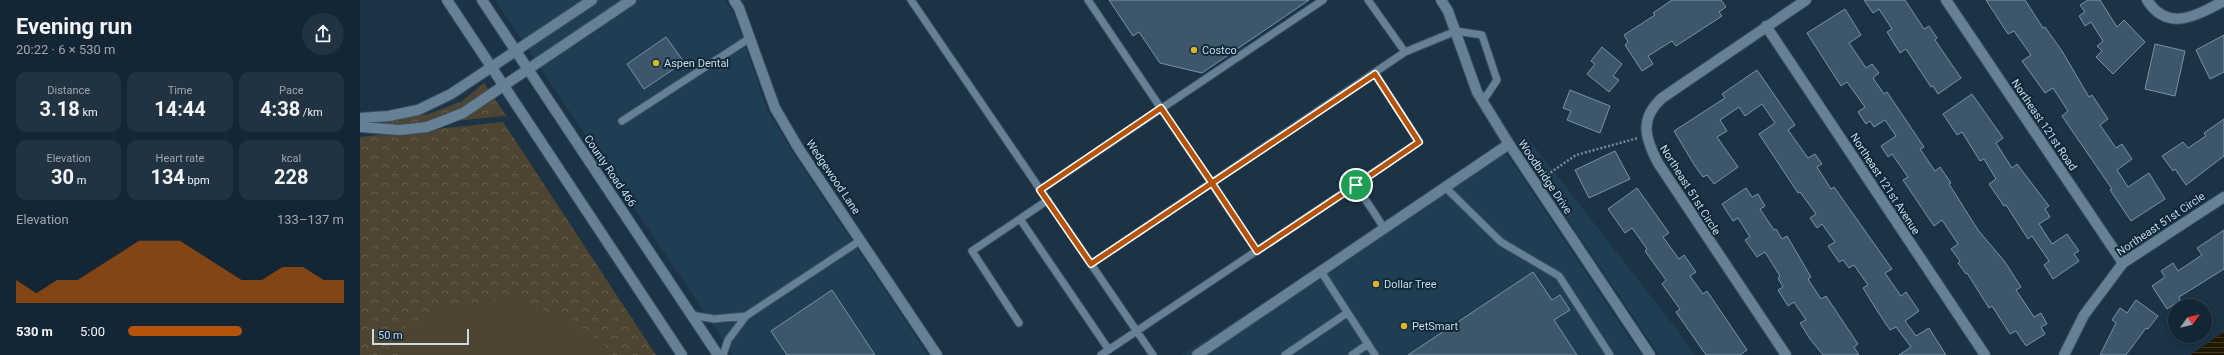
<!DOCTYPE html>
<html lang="en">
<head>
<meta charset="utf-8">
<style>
  body { margin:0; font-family:Roboto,sans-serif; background:#213240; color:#f1f3f6; height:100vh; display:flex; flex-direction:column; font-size:15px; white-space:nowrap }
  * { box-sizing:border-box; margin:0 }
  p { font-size:13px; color:#9da5ac }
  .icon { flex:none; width:22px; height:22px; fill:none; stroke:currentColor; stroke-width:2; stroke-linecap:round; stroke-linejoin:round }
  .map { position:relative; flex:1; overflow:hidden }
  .sheet { display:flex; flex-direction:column; background:#142634; width:360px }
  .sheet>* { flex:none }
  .needle { width:26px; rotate:56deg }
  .fabs { position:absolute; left:1808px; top:299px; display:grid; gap:8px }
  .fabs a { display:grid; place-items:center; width:44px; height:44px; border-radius:50%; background:#142634; box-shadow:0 2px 6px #0003,0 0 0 1px #33434f; font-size:20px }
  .scale { position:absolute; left:12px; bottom:10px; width:97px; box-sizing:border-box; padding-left:4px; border:2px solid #cad9e4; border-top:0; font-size:11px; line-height:14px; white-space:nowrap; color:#cad9e4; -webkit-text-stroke:3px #10293a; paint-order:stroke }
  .pin { position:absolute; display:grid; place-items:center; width:34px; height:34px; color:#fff; margin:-17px; border:2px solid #fff; border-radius:50%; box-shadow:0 1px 4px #0007 }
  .round { display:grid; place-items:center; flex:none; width:42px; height:42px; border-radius:21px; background:#213240 }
  .overview { display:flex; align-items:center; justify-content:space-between; height:68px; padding:0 16px }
  h1 { font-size:22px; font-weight:700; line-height:30px }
  .figures { display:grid; grid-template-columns:repeat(3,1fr); gap:6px; height:68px; padding:4px 16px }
  .figures div { display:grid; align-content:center; border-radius:10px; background:#213240; text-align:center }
  .figures b { font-size:20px; font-weight:700 }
  .figures small { font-size:11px; font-weight:400 }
  .figures p { font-size:11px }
  .chart { height:112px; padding:8px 16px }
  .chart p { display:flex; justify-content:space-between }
  .chart svg { width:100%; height:72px; margin-top:4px; fill:#b45309; opacity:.7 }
  ul { padding:0 16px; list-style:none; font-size:13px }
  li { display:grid; grid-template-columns:64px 48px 1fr; align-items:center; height:30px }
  li i { height:10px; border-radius:5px; background:#b45309 }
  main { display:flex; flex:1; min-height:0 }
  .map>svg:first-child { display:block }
</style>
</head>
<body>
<main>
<section class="sheet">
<div class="overview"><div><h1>Evening run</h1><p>20:22 · 6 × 530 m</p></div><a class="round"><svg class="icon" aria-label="share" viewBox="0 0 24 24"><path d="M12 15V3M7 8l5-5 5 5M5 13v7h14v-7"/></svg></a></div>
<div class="figures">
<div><p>Distance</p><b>3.18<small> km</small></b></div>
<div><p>Time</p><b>14:44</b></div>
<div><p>Pace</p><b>4:38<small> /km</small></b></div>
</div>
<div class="figures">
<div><p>Elevation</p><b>30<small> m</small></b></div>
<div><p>Heart rate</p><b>134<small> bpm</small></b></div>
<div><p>kcal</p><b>228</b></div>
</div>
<div class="chart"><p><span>Elevation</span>133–137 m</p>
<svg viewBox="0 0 160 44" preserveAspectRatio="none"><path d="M0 44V30L10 38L20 30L30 30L40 22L50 14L60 6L70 6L80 6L90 14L100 22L110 30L120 30L130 22L140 22L150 30L160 30V44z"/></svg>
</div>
<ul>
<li><b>530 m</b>5:00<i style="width:53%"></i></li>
</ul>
</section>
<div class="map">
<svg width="1864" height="355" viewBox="0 0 1864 355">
  <defs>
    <pattern id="park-crowns" width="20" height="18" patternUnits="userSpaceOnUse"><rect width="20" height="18" fill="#4d4531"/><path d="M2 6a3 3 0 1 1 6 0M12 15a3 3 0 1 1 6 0" fill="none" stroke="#655f4f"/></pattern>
    <pattern id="water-rules" width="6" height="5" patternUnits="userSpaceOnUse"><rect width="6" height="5" fill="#201700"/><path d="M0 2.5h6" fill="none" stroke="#3f3825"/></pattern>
  </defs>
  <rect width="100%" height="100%" fill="#1b3345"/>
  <path fill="#1f3e54" d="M135,0h230l8,12 35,99 25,42 135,202h-195z
    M1166,136l152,195 16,24h-35l-143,-213z
    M1144,150l137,205h-459l151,-96z"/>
  <path fill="url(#park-crowns)" d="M124,83l23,34 -4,-1 -143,15v-10l69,-7 33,-13z
    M143,122l153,233h-296v-218z"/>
  <path fill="#4d4531" d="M152,298c35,14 77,26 101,57h-212l-11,-20 56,-28z"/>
  <path fill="url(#water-rules)" d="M1864,332v23h-34z"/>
  <path fill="#3e5669" stroke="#7893a9" d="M749,0h200l-107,73 -42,-10 -21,-31 -6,4z
    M1312,0h49l5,7 -7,5 3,4 -46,30 -4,-5 -24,15 5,8 -11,7 -17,-26 3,-3 -4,-7 31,-20 -2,-2z
    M1504,0h41l19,29 5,-3 8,12 -2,2 26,38 -23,16 -5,-8 -2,1 -25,-38 -6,4 -13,-21 5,-3 -13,-20 -6,4z
    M1626,0h39l18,28 2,-1 17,24 27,46 3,-2 16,24 -8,6 16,23 6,-4 10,15 -15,11 11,17 21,-14 16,26 -34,22 -21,-31 2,-1 -50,-73 6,-5 -15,-23 -8,5 -23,-32 9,-6 -17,-24 -6,3z
    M1728,0h12l17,27 7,-7 21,22 -32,32 -17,-17 6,-6 -5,-5 6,-5 -12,-19 -6,4 -6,-10 6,-4 -5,-7z
    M1485,9l16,26 -12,8 17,25 6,-4 7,9 -6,5 11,16 3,-2 37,55 -4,2 15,22 5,-4 11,16 -2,1 29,46 27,32 16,25 -5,3 18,27 7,-4 6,11 -6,3 4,7 -19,12 -10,-15 -6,3 -18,-28 -3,2 -22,-35 -1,1 -8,-11 2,-2 -9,-12 7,-5 -16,-24 -8,6 -31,-46 5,-3 -16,-23 -4,3 -7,-11 15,-10 -11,-16 -11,7 -4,-6 -4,3 -8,-12 7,-5 -18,-25 -6,4 -34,-53z
    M1864,35v37l-14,7 -14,-29z
    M306,37l18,25 -40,27 -17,-25z
    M1795,44l30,7 -10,45 -30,-7z
    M1242,47l20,17 -9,12 6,4 -10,12 -22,-18 8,-10 -4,-3z
    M1397,70l38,55 -7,5 20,28 7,-4 7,10 -5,3 14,22 3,-2 58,82 -7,4 16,23 5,-4 13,19 -14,10 11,15 13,-8 17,27h-47l12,-8 -15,-20 -6,3 -12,-18 -15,-24 5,-3 -14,-20 -5,3 -6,-8 -4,2 -11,-16 7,-4 -13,-18 -5,4 -7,-10 6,-4 -16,-22 -2,1 -39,-59 16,-11 -13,-19 -17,12 -6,-9 -19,13 7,11 -10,6 21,30 -24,17 -7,-9 -4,2 -8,-11 -21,-35 51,-33 -3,-4z
    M1210,90l40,16 -10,27 -33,-13 4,-9 -8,-3z
    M1612,94l31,44 -7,5 16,25 5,-4 32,42 -4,3 5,8 -11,7 13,20 15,-10 12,17 -5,3 5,7 -26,18 -9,-14 5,-4 -17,-25 -4,3 -22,-34 -2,1 -15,-22 7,-5 -12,-20 -4,2 -18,-29 -5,3 -14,-21z
    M1864,119v37l-38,29 -11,-16 -2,2 -11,-15 21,-14 5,6 18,-12 -2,-3z
    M1255,151l15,28 -41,19 -14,-28z
    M1277,188l32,45 -6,4 16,22 5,-4 12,17 -6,4 13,18 4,-3 40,59 -7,5h-34l-30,-43 4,-3 -18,-25 4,-4 -21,-29 2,-2 -15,-21 -7,5 -17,-24z
    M1386,188l6,9 6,-3 7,12 -5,3 14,21 2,-1 6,10 5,-3 24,41 -3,2 13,20 5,-3 32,48 -4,3 5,8h-36l-13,-16 -10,-16 6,-3 -12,-18 -6,4 -10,-16 5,-3 -5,-9 2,-2 -15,-24 -8,5 -12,-17 5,-3 -12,-19 -5,3 -11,-17z
    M1864,230v39l-45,28 1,3 -13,9 -15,-23 13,-9 -4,-6 12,-8 5,8 24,-16 -5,-7z
    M1173,272l19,28 8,-5 10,15 -16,10 23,35h-169z
    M472,290l43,65h-88l-16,-24z
    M1776,300l22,16 -10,13 -2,-1 -20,27h-26l16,-32 -4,-3 8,-12 7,5z"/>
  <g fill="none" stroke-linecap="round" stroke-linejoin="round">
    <g stroke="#3b4f5f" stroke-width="9">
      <path id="service" d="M551,0l242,355
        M728,0l169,251
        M1008,0l37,52
        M262,121l128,-83
        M996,185l28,43
        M1085,187l56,55 58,34 51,79
        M680,190l283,-190
        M660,219l89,131
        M731,264l314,-212 51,-21 26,4 15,45 -14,21
        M960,270l55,85
        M331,315l23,4 32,-3
        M659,323l-47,-72 76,-51
        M363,355l5,-15 18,-24 115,-76
        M741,355l318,-213 -44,-68
        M925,355l62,-42
        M992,355l16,-11"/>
    </g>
    <g stroke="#3b4f5f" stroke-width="12">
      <path id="minor" d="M1586,0l177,263
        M1787,0c21,33 50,15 77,1
        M1406,26l219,329
        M0,118l29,-2 29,-6 33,-16 141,-94
        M0,127l40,3 27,-3 36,-14 168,-113
        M837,355l312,-211
        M1426,355l-128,-192c-13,-25 -19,-44 4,-65l144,-98
        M1704,355l20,-40 39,-52 101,-66"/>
    </g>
    <g stroke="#3b4f5f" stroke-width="12">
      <path id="tertiary" d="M374,0l5,8 36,100 24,41 138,206
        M1081,0l7,11 29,81 32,52 141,211"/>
    </g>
    <g stroke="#3b4f5f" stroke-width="12">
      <path id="secondary" d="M87,0l235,355
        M122,0l236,355"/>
    </g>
    <path stroke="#768997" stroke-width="2.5" stroke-dasharray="2 2" stroke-linecap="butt" d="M1184,177l32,-22 62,-17"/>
    <use href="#service" stroke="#668095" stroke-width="7"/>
    <use href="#minor" stroke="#668095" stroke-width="10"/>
    <use href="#tertiary" stroke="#668095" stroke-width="10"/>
    <use href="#secondary" stroke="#668095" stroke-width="10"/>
  </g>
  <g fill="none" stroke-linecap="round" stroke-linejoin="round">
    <g stroke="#fff" stroke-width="8">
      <path id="route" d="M996,185l-99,66 -45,-68 -121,81 -51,-74 121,-82 51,75 163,-109 44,68 -63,43"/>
    </g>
    <use href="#route" stroke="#b45309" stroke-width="5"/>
  </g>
  <g fill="#dcb233" stroke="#10293a" stroke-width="1.5">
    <circle cx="834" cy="50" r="4"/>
    <circle cx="296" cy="63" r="4"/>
    <circle cx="1016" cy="284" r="4"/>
    <circle cx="1044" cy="326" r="4"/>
  </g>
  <g text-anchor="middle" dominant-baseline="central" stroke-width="4" stroke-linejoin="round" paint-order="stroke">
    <g font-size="11" fill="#cad9e4" stroke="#10293a" text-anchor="start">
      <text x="842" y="50">Costco</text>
      <text x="304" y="63">Aspen Dental</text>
      <text x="1024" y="284">Dollar Tree</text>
      <text x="1052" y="326">PetSmart</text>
    </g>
    <g font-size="11" fill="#cad9e4" stroke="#10293a">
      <text transform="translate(1684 125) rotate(56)">Northeast 121st Road</text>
      <text transform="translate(250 171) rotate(56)">County Road 466</text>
      <text transform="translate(473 177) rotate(56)">Wedgewood Lane</text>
      <text transform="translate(1185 177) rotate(56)">Woodbridge Drive</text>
      <text transform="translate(1525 184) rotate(57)">Northeast 121st Avenue</text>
      <text transform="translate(1330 190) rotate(58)">Northeast 51st Circle</text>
      <text transform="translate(1801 224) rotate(-34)">Northeast 51st Circle</text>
    </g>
  </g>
</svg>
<div class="fabs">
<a><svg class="needle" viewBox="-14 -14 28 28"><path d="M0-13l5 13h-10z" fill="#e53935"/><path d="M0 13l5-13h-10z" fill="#9da5ac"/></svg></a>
</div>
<div class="scale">50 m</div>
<div class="pin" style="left:996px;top:185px;background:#1e9e55"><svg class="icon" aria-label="arrive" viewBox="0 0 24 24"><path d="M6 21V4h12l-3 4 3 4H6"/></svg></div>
</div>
</main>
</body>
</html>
